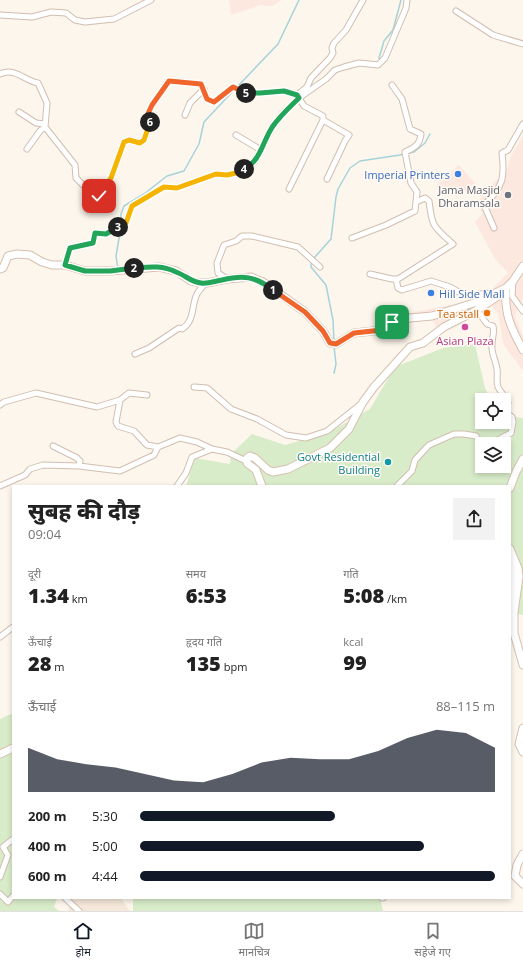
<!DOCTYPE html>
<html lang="hi">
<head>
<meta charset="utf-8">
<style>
  body { margin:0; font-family:"Open Sans","Noto Sans Devanagari",sans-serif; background:#f2f2f2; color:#222; height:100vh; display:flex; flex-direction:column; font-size:15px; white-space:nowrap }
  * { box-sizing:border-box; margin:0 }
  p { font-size:13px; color:#767676 }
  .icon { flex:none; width:22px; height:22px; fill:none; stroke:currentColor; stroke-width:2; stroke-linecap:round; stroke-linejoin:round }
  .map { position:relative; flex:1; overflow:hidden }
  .side { position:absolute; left:12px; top:485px; width:499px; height:414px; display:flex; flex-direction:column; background:#fff; border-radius:0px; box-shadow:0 2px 6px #0003 }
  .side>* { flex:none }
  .tools { position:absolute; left:475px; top:393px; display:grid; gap:8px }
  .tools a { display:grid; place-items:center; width:36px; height:36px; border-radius:0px; background:#fff; box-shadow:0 2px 6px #0003; font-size:20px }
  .pin { position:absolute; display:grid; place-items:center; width:34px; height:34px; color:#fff; margin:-17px; border-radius:8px; box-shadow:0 2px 6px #0006 }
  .km { position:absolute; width:20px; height:20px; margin:-10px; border-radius:50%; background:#222; color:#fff; font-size:11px; line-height:20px; text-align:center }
  .round { display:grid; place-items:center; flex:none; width:42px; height:42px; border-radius:0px; background:#f2f2f2 }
  .headline { display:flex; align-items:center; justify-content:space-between; height:68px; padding:0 16px }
  h1 { font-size:22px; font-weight:800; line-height:30px }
  .metrics { display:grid; grid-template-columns:repeat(3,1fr); gap:6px; height:68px; padding:4px 16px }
  .metrics div { display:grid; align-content:center }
  .metrics b { font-size:20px; font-weight:800 }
  .metrics small { font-size:11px; font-weight:400 }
  .metrics p { font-size:11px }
  .chart { height:112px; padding:8px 16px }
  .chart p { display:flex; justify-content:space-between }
  .chart svg { width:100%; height:72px; margin-top:4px; fill:#111827; opacity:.7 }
  ul { padding:0 16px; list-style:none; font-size:13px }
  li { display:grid; grid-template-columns:64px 48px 1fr; align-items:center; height:30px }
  li i { height:10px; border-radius:5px; background:#111827 }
  .dock { display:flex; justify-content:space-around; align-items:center; height:56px; border-top:1px solid #e0e0e0; background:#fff; font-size:11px; color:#767676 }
  .dock a { display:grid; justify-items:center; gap:2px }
  .dock .current { color:#111827 }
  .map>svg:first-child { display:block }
</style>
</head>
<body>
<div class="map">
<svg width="523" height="911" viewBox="0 0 523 911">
  <rect width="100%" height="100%" fill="#fdf6ec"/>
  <path fill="#f5e8da" d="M72,898h49l9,13h-62z"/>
  <path fill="#fde8e0" d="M229,0h53l-10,6 -12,-1 -29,10z
    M523,136v163l-4,7 -4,10 8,20v35l-20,-27 -5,-31 -7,-8 -52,27 -7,-13 -16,3 -3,-10 44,-8 29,-9 22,-22 -13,-14 -20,-37 8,-9 -7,-9 21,-25 7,-1 7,-22z
    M459,165l16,18 -18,14 -20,-12z"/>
  <path fill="#d8ecc9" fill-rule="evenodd" d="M475,344l10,44 6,12h-9v22h22v-7l19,3v197l-5,-1 -8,8v-136h-324l9,-28 35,6 1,-10 21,-20 33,11 43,-12 42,-24 25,-42 48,-19zM482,444h22v22h-22z
    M13,713v185h44l-3,9 5,4h-59v-192z
    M133,898h247l3,13h-250z"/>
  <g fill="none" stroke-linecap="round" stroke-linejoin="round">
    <path stroke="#a5d3da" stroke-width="1.5" d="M380,60l-1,-2 5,-17 9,-11 8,-30
      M237,87l41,-43 21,-44
      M121,224v-10l3,-8 20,-12 23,-18 17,-5 15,-27 5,-22 30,-32
      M314,258l17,-19 5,-42 2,-8 12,-21 10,-7 40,-6 14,-3 11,-9 5,-9
      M311,261v6l15,18 7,35 1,22
      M118,269l-2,-13 5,-29
      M334,346l2,18 -2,9"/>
    <g stroke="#d1beb0" stroke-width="7">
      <path id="street" d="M456,11l37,24 30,9
        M0,15l32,2 19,-5 15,1 9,7 10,2 29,-3 37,-19
        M0,74c15,-7 25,7 38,9l9,20 -2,24 30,38 1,13 17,17 6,1 12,-18 13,-36 5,-2 12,3 3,-3 7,-18 -6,-2 7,-15 17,-24 32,3 6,15 7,3 19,-15 13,6h14l24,-2 13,4 7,11 19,10v4l26,15 -4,6 -18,38
        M297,95l10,-8 4,-9 19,-20 3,-5 -1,-5 2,-5 12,-13 17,-30
        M19,112l17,11 9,1
        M185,115l5,-12 14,-14
        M236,135l25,15
        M27,149l13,-18 5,-4
        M289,189l34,-69
        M494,228l-10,-23c19,-18 21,-27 18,-52l6,-3 15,-26
        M352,238l34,-13 29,-14 2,-19 -6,-9 -6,-31c9,-4 15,-7 16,-18l-11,-5 -8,-30 -10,-14
        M65,265l5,-17 23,-5 2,-10 11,1 20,-11 6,-17 32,-19 13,1 39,-14 11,1 9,-2 14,-7 5,-5 18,-35 10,-13 16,-15 27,-19 9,-9 9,-3 15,-4 19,2 7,-7 21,-50 1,-8
        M370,274l22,5h6l55,-35c-20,-18 -21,-17 -24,-43l-4,-3 -9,4
        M227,279l-9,-6 -1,-10 7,-18 12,-4 6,-5h10l46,11 22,20
        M396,279l2,9 4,2 29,-9 19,6 14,8 8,1 14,-3 4,2
        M513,281l-1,15 11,15
        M135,354l14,-6 30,-20 3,1c13,-8 9,-23 15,-35 2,-4 6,-7 8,-11
        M194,387l13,1 24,21 26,10 29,16 20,3 21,-7 34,-27
        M120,400l-4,22 2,4 16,5 13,14 11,2
        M0,405l4,-3 32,-9 61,14 23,-7 9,-7 18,2
        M53,446l24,12 3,3 -1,5
        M0,486l25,-11 5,-6 13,-4 36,1 41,5 34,-16 4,-8 22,-9 17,4 15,7 15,3 19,9
        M177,486l9,-13 6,-16 20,-8
        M397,486l15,-15 3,-11 14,-15 25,-11h10l12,2c1,2 4,6 6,7 8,2 22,-6 29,-10l2,-11 -1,-5 -8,-6v-3l4,-5c-2,-6 -7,-10 -10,-16 -2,-6 0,-12 -1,-18 -1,-8 -5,-14 -5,-21 -1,-8 3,-14 1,-22l-6,-2 -10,-14
        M0,637l13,-10
        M0,877l8,-22 -5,-8 10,-8
        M0,894l8,8 5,-6
        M65,898l14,13
        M382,898h1"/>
    </g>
    <g stroke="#d6c0b0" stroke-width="9">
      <path id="secondary" d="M0,269l3,-1 5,-12 9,-2 13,1 12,7 10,3h13l20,6h25l49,-4 17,4 15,10 8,2h8l20,-4 24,-2 12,5 42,30 18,19 7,12 6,1 18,-11 29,-3 9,-8 18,-4 22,-2 42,-13 32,-15
        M506,288c-2,26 5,40 17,62
        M262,486l-6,-16 -9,-7v-5l3,-2 5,2 13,12 5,2 15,-3 42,-21 19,-19 14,-27 11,-15 36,-40 13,-4 21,-16 33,-17 21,-14 15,-15 10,-15
        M510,488l6,-16 7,-13
        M510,549l8,19 1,9 -5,35v21l9,32
        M510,606l1,-1 2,-30 -2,-9 3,-6
        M523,728l-4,16 4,8
        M0,754l13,-6
        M523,854l-6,11 -2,11 8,8"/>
    </g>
    <use href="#street" stroke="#fff" stroke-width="5"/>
    <use href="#secondary" stroke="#fff" stroke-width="7"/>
  </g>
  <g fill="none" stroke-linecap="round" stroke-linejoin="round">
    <g stroke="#fff" stroke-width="8">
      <path id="split-1" d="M273,290l32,22 18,19 7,12 6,1 18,-11 28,-3 10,-8"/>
    </g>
    <g stroke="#fff" stroke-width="8">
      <path id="split-2" d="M134,268c14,-1 28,-3 42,4 9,3 15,10 25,11 7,1 14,-2 21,-3 21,-5 33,-4 51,10"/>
    </g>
    <g stroke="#fff" stroke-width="8">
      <path id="split-3" d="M118,227l-12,7 -11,-1 -2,10 -23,5 -5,17 20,6h25l24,-3"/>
    </g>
    <g stroke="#fff" stroke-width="8">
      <path id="split-4" d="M118,227l8,-4 6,-17 32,-19 13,1 39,-14 11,1 9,-2 8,-4"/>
    </g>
    <g stroke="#fff" stroke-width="8">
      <path id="split-5" d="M244,169c17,-8 19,-29 29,-43 8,-11 17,-19 26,-28l-2,-3 -13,-4 -24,2h-14"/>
    </g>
    <g stroke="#fff" stroke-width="8">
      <path id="split-6" d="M150,122l-5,-2 7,-15 17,-24 32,3 6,15 7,3 19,-15 13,6"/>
    </g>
    <g stroke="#fff" stroke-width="8">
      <path id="split-7" d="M99,196l12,-18 13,-36 5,-2 11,3 4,-3 6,-18"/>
    </g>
    <use href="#split-1" stroke="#f0652b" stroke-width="5"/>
    <use href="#split-2" stroke="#22a559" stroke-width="5"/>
    <use href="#split-3" stroke="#22a559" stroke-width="5"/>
    <use href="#split-4" stroke="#f5b400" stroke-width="5"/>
    <use href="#split-5" stroke="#22a559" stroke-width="5"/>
    <use href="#split-6" stroke="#f0652b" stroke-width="5"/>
    <use href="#split-7" stroke="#f5b400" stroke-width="5"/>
  </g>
  <g fill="#3f7fe0" stroke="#fffaf3" stroke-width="1.5">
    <circle cx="458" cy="174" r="4"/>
    <circle cx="431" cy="293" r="4"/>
  </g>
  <circle fill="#6b7280" stroke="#fffaf3" stroke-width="1.5" cx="508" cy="195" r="4"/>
  <circle fill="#e8710a" stroke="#fffaf3" stroke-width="1.5" cx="487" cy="313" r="4"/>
  <circle fill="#d1479c" stroke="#fffaf3" stroke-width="1.5" cx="465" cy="327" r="4"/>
  <circle fill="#0f9aa8" stroke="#fffaf3" stroke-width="1.5" cx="388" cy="462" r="4"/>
  <g text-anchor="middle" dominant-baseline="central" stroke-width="3" stroke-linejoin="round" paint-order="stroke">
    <g font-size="11" fill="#366cbe" stroke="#fffaf3" text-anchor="end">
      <text x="450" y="174">Imperial Printers</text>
      <text x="439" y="293" text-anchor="start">Hill Side Mall</text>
    </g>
    <g font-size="11" fill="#5b616d" stroke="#fffaf3" text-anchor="end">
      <text x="500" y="189">Jama Masjid<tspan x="500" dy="13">Dharamsala</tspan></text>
    </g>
    <g font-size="11" fill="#c56008" stroke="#fffaf3" text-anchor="end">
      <text x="479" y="313">Tea stall</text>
    </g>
    <g font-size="11" fill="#b23c85" stroke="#fffaf3">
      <text x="465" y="340">Asian Plaza</text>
    </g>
    <g font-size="11" fill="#0d838f" stroke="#fffaf3" text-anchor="end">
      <text x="380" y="456">Govt Residential<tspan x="380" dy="13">Building</tspan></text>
    </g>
  </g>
</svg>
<div class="tools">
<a><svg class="icon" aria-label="locate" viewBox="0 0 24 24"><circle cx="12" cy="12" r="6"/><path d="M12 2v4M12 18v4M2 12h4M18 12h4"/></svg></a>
<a><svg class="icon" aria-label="layers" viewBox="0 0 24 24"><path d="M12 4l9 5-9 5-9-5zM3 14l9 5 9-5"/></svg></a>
</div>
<div class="pin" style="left:392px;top:322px;background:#1e9e55"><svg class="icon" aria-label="arrive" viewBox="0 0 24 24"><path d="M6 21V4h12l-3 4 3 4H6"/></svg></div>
<div class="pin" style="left:99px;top:196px;background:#d93025"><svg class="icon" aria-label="check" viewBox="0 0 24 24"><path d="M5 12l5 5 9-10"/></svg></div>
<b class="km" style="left:273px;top:290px">1</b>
<b class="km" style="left:134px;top:268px">2</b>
<b class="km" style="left:118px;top:227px">3</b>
<b class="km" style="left:244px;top:169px">4</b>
<b class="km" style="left:246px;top:93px">5</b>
<b class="km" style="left:150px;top:122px">6</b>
<section class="side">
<div class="headline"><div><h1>सुबह की दौड़</h1><p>09:04</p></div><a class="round"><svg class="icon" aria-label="share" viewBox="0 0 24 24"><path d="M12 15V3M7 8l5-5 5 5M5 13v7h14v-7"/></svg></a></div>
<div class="metrics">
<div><p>दूरी</p><b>1.34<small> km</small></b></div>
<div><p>समय</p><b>6:53</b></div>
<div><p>गति</p><b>5:08<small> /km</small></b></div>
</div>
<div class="metrics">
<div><p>ऊँचाई</p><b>28<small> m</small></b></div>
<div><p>हृदय गति</p><b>135<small> bpm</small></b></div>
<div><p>kcal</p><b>99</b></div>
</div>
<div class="chart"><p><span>ऊँचाई</span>88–115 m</p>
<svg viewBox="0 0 160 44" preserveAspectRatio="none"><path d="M0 44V17L10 24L20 27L30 29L40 33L50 37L60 38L70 33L80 26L90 23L100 24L110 24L120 19L130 11L140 6L150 8L160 17V44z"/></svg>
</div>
<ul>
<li><b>200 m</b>5:30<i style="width:55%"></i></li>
<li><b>400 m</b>5:00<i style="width:80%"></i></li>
<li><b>600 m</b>4:44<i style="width:100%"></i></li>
</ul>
</section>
</div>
<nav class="dock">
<a class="current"><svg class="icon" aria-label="home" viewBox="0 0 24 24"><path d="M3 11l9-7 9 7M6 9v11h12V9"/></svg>होम</a>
<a><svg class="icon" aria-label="map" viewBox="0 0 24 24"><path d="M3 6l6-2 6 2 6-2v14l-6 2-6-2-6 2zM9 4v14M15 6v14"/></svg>मानचित्र</a>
<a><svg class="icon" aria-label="saved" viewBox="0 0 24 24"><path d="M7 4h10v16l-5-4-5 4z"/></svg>सहेजे गए</a>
</nav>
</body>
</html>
